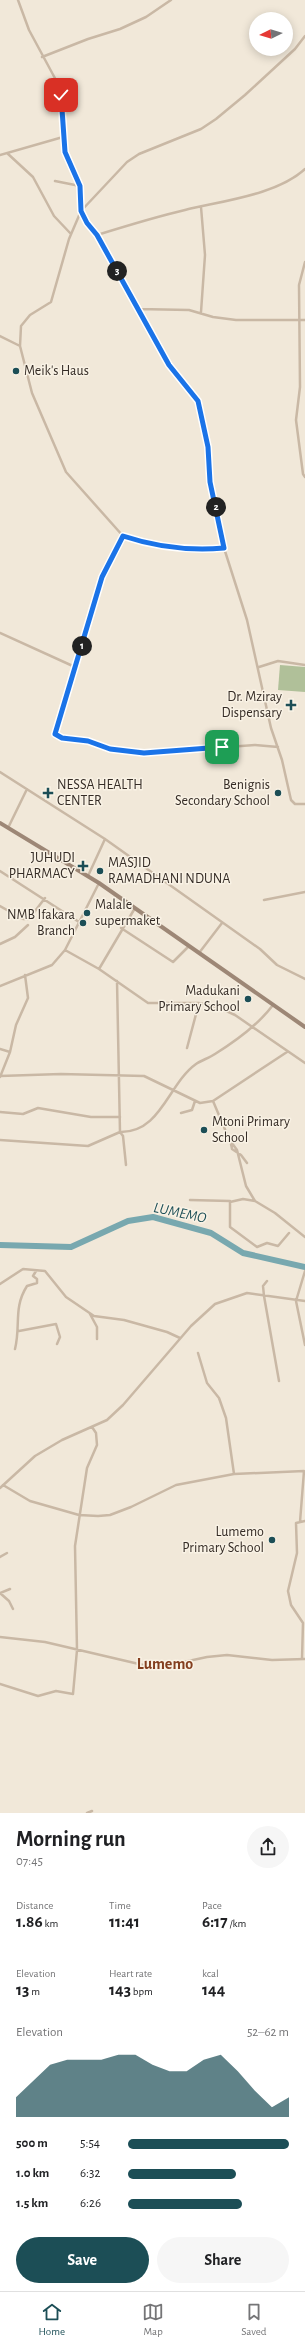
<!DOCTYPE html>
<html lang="en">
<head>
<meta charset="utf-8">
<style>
  body { margin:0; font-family:"Alegreya Sans",sans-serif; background:#f6f6f6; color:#202124; height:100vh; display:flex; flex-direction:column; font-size:15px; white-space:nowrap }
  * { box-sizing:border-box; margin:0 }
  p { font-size:13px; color:#757577 }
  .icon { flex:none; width:22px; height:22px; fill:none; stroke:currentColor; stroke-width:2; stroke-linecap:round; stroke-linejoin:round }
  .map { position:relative; height:1813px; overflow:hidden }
  .details { display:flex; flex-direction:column; background:#fff; flex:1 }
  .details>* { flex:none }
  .needle { width:26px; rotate:265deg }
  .tools { position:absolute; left:249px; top:12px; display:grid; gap:8px }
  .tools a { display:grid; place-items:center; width:44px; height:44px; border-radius:50%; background:#fff; box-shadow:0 2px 10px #0003; font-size:20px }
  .pin { position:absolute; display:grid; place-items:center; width:34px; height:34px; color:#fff; margin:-17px; border-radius:8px; box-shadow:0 2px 6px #0006 }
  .km { position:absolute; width:20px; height:20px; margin:-10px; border-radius:50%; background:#222; color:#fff; font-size:11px; line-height:20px; text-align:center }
  .round { display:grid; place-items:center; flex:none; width:42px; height:42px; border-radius:21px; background:#f6f6f6 }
  .headline { display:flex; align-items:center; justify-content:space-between; height:68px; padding:0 16px }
  h1 { font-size:22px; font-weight:600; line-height:30px }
  .stats { display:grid; grid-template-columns:repeat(3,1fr); gap:6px; height:68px; padding:4px 16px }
  .stats div { display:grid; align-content:center }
  .stats b { font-size:17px; font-weight:600 }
  .stats small { font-size:11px; font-weight:400 }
  .stats p { font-size:11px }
  .chart { height:112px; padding:8px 16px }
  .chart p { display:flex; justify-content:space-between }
  .chart svg { width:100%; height:72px; margin-top:4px; fill:#1c4e56; opacity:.7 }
  .cta { display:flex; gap:8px; margin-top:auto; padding:8px 16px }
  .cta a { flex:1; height:46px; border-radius:24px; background:#1c4e56; color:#fff; font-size:16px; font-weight:600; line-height:46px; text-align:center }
  .cta a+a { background:#f6f6f6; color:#202124 }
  ul { padding:0 16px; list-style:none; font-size:13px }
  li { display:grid; grid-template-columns:64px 48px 1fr; align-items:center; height:30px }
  li i { height:10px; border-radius:5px; background:#1c4e56 }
  .menu { display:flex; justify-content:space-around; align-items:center; height:56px; border-top:1px solid #e0e0e0; background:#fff; font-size:11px; color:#757577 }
  .menu a { display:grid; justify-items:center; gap:2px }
  .menu .current { color:#1c4e56 }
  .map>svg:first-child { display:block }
</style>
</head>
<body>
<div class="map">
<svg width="305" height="1813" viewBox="0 0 305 1813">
  <rect width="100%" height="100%" fill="#f1e8d9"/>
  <path fill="#b0c099" d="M280,665l25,2v25l-27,-2z"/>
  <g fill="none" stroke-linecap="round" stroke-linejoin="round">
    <path stroke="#78a8af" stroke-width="6" d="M0,1245l71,2 57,-26 25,-4 58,16 32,20 62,14"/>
    <path stroke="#c9b8a5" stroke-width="2.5" d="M18,0l11,30 28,52 5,19 3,51 15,34 1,25 6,12 10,12 72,130 29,36 10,46 2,35 14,66 23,72 24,108 11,32 9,40 4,4h10
      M42,57l46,-18 32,-10 26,-12 25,-17
      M7,153l26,24 21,39 17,18
      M0,155l63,-18
      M55,181l25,5
      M97,235c29,-9 58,-18 88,-25 36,-9 92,-15 120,-41
      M305,262l-6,23 1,102 -4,33 7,54 2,3
      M138,309l51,1 24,7 23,3h69
      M201,312l4,-57 -4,-48
      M0,336l20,10
      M123,536l-21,41 -47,157 7,4 26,3 22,8 34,4 111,-8 23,2
      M224,548l-26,2 -48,-5 -27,-9 -57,-64 -34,-79 -12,-47 1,-20 9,-11 21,-13 18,-63 12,-28 46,-49 12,-8 62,-25 15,-10 29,-24 50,-46 10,-13
      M0,633l75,34
      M259,667l19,-6 27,4
      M0,772l105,67 155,110 17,16 28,14
      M8,828l19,-39
      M0,871l79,51
      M88,876l17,-37
      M99,883l-34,67 34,19 36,-61
      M264,900l41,-8
      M0,906l23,13h6l16,-21
      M121,928l52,34 16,-16
      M0,944l15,-7 13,-12
      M199,953l23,-30
      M99,969l49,34h51l19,4 17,8 70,48
      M0,986l52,-21 13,-15
      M187,1048l12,-45
      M0,1049l10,3
      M0,1076l61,-2 83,2 56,27 13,-2 74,-49
      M0,1077l10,-25 6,-27 12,-27 -3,-23
      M213,1101l16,38 8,11 9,36 9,15 20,12 30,24
      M0,1112l23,2 15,-6 53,9h29
      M181,1113l11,-3 3,-9
      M0,1140l88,6 32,-14 -3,-151
      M234,1142l-3,2 1,5 9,6 6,8
      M126,1165l-3,-29 -3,-4c41,1 48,-48 76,-68 6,-4 13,-6 19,-10 21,-13 43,-29 58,-49
      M190,1200l40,1v26l27,20 10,-4 11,3 11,-13
      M230,1202l13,-3 12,2
      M305,1271l-9,30 9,44
      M0,1284l23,-15 22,2 21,26 28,19 30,4 43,12 13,6
      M264,1296l15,85
      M264,1296l-1,-10 4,-5
      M90,1314l7,13v12
      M19,1331l37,-7 4,13 -3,7
      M15,1349c6,-24 -2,-41 12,-63l10,-3v-4l-4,-3 3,-5
      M198,1353l9,30 12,15 7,20 8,56
      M3,1485l27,16 49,14 19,1 12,-1 21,-8 45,-22 58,-11 70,-3 -4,51
      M0,1488l35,-32 27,-16 45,-20 16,-15 68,-79 24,-22 32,-11 58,8
      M0,1557l7,-4
      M0,1593l9,8 4,8
      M0,1593l10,-4
      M0,1637l45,5 111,26 51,-11 20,-2 45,5 33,-1
      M302,1659l1,-36 -12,-18 -3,-14 9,-38 -1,-30 9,-2
      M0,1684l38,12 18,-5 17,3 4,-44 -2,-104 12,-78 10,-23 -1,-12 -4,-6
      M87,1813l5,-2"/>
    <path stroke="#9d8776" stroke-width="4" d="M0,823l99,60 206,144"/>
  </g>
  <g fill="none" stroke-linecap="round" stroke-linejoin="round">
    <g stroke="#fff" stroke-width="8">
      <path id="route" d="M61,95l4,57 15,34 1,25 6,12 10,12 72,130 29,36 10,46 2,35 14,66c-35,3 -68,-1 -101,-12l-21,41 -47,157 7,4 26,3 22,8 34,4 78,-6"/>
    </g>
    <use href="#route" stroke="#1a73e8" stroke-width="5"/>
  </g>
  <g fill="#1c4e56" stroke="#f9f2e5" stroke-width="1.5">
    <circle cx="16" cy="371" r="4"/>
    <path d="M289 699h4v4h4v4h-4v4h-4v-4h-4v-4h4z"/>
    <path d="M46 787h4v4h4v4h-4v4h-4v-4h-4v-4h4z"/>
    <circle cx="278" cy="793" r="4"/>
    <path d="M81 860h4v4h4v4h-4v4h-4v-4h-4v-4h4z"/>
    <circle cx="100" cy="871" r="4"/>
    <circle cx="87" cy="913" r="4"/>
    <circle cx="83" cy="923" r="4"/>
    <circle cx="248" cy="999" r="4"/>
    <circle cx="204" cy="1130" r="4"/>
    <circle cx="272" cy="1540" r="4"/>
  </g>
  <g text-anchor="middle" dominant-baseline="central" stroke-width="3" stroke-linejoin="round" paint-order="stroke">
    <g font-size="14" fill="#352c26" stroke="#f9f2e5" text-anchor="end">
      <text x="24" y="371" text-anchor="start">Meik's Haus</text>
      <text x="282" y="697">Dr. Mziray<tspan x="282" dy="16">Dispensary</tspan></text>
      <text x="57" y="785" text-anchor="start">NESSA HEALTH<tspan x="57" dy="16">CENTER</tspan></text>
      <text x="270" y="785">Benignis<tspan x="270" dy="16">Secondary School</tspan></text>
      <text x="75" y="858">JUHUDI<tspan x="75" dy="16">PHARMACY</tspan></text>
      <text x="108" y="863" text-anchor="start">MASJID<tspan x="108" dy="16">RAMADHANI NDUNA</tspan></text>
      <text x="95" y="905" text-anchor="start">Malale<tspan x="95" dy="16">supermaket</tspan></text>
      <text x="75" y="915">NMB Ifakara<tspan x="75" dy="16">Branch</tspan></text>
      <text x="240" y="991">Madukani<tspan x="240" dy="16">Primary School</tspan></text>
      <text x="212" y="1122" text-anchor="start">Mtoni Primary<tspan x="212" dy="16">School</tspan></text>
      <text x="264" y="1532">Lumemo<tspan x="264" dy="16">Primary School</tspan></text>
    </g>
    <g font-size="15" font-style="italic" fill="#1c4e56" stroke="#f9f2e5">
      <text transform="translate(180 1213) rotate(12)">LUMEMO</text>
    </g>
    <g font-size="16" font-weight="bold" fill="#843f1f" stroke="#f9f2e5">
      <text x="165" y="1664">Lumemo</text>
    </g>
  </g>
</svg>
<div class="tools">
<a><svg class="needle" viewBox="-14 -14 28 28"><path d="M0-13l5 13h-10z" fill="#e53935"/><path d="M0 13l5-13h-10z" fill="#757577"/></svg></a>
</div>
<div class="pin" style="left:222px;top:747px;background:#1e9e55"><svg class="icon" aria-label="arrive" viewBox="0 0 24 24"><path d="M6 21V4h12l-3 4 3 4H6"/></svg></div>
<div class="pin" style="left:61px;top:95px;background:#d93025"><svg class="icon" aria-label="check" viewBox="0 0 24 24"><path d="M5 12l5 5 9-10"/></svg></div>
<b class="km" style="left:82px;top:646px">1</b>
<b class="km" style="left:216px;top:507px">2</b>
<b class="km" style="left:117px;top:271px">3</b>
</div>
<section class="details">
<div class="headline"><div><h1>Morning run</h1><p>07:45</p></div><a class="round"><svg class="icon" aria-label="share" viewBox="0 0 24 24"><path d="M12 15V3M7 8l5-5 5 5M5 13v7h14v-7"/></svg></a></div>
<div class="stats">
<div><p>Distance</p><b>1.86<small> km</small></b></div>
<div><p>Time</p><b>11:41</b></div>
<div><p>Pace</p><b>6:17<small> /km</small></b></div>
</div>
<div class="stats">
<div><p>Elevation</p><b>13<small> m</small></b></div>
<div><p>Heart rate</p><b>143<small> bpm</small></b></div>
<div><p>kcal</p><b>144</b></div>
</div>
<div class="chart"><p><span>Elevation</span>52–62 m</p>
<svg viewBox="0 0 160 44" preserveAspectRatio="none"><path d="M0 44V32L10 22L20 12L30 9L40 9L50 9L60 6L70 6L80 12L90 16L100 16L110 9L120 6L130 16L140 28L150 38L160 32V44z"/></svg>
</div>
<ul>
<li><b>500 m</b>5:54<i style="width:100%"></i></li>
<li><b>1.0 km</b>6:32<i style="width:67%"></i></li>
<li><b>1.5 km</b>6:26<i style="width:71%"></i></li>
</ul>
<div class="cta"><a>Save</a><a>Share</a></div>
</section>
<nav class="menu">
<a class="current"><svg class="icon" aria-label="home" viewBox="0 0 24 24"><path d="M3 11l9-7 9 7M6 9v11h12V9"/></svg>Home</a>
<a><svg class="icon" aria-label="map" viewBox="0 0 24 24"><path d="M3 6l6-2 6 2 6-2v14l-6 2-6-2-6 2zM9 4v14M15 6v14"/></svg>Map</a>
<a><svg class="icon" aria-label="saved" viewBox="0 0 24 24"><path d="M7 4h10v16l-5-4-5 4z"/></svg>Saved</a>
</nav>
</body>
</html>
